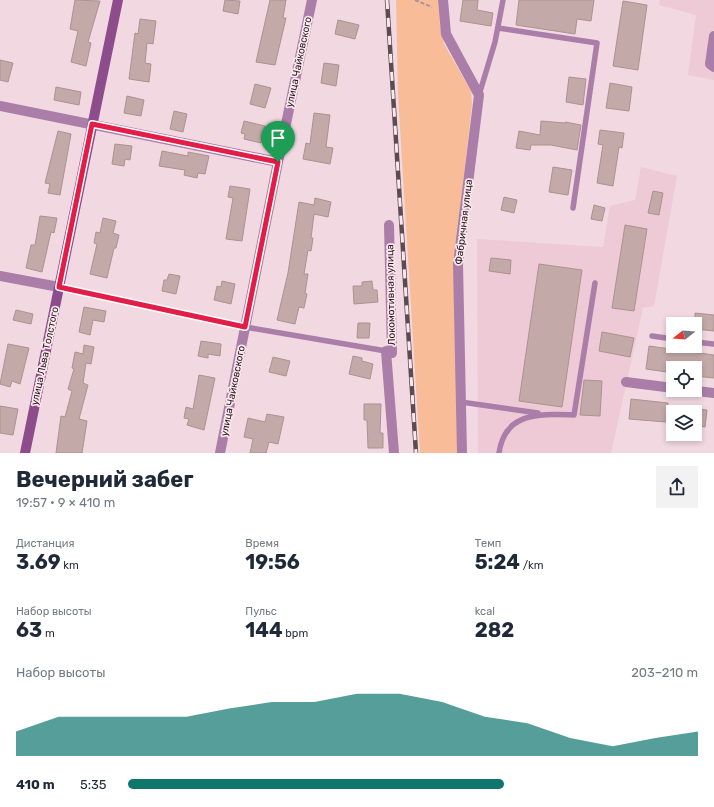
<!DOCTYPE html>
<html lang="ru">
<head>
<meta charset="utf-8">
<style>
  body { margin:0; font-family:Rubik,sans-serif; background:#f2f2f3; color:#1f2937; height:100vh; display:flex; flex-direction:column; font-size:15px; white-space:nowrap }
  * { box-sizing:border-box; margin:0 }
  p { font-size:13px; color:#747a83 }
  .icon { flex:none; width:22px; height:22px; fill:none; stroke:currentColor; stroke-width:2; stroke-linecap:round; stroke-linejoin:round }
  .map { position:relative; height:453px; overflow:hidden }
  .side { display:flex; flex-direction:column; background:#fff; flex:1 }
  .side>* { flex:none }
  .needle { width:26px; rotate:253deg }
  .tools { position:absolute; left:666px; top:317px; display:grid; gap:8px }
  .tools a { display:grid; place-items:center; width:36px; height:36px; border-radius:0px; background:#fff; box-shadow:0 2px 6px #0003; font-size:20px }
  .pin { position:absolute; display:grid; place-items:center; width:34px; height:34px; color:#fff; margin:-41px -17px; border-radius:50% 50% 50% 0; rotate:-45deg; box-shadow:0 0 4px #0007 }
  .pin .icon { rotate:45deg }
  .round { display:grid; place-items:center; flex:none; width:42px; height:42px; border-radius:0px; background:#f2f2f3 }
  .head { display:flex; align-items:center; justify-content:space-between; height:68px; padding:0 16px }
  h1 { font-size:22px; font-weight:700; line-height:30px }
  .metrics { display:grid; grid-template-columns:repeat(3,1fr); gap:6px; height:68px; padding:4px 16px }
  .metrics div { display:grid; align-content:center }
  .metrics b { font-size:20px; font-weight:700 }
  .metrics small { font-size:11px; font-weight:400 }
  .metrics p { font-size:11px }
  .chart { height:112px; padding:8px 16px }
  .chart p { display:flex; justify-content:space-between }
  .chart svg { width:100%; height:72px; margin-top:4px; fill:#0f766e; opacity:.7 }
  ul { padding:0 16px; list-style:none; font-size:13px }
  li { display:grid; grid-template-columns:64px 48px 1fr; align-items:center; height:30px }
  li i { height:10px; border-radius:5px; background:#0f766e }
  .map>svg:first-child { display:block }
</style>
</head>
<body>
<div class="map">
<svg width="714" height="453" viewBox="0 0 714 453">
  <rect width="100%" height="100%" fill="#f2d8e1"/>
  <path fill="#edcad6" d="M660,0h54v80l-26,-5 8,-60 -37,-10z
    M641,167l36,9 -23,130 -11,2 -32,145h-133l-1,-214 126,8 7,-41 25,-6z"/>
  <path fill="#f9bc98" d="M396,0h42l2,26 4,18 27,47 1,13 -18,160 4,189h-38l-22,-358z"/>
  <path fill="#c3a9a7" stroke="#ac9290" d="M75,0l25,1 -12,41 3,1 -5,23 -15,-4 7,-31 -8,-2z
    M225,0l15,1 -2,13 -15,-3z
    M270,0h16l-3,18h3l-11,47 -19,-3z
    M463,0h15l-1,10 16,3 -2,13 -31,-5z
    M519,0h75l-3,21 -14,-2 -2,15 -59,-9z
    M623,1l24,4 -9,65 -25,-4z
    M140,19l16,2 -3,23 -6,-1 -2,20 6,1 -2,18 -20,-3 6,-46 3,1z
    M338,20l21,5 -4,14 -20,-5z
    M0,60l13,3 -5,19 -8,-2z
    M324,63l15,2 -3,21 -15,-3z
    M569,77l17,2 -3,26 -17,-3z
    M610,83l22,4 -3,24 -23,-3z
    M255,84l16,4 -6,20 -15,-4z
    M56,87l25,5 -2,13 -25,-5z
    M127,96l17,4 -3,16 -17,-3z
    M174,111l13,3 -4,18 -13,-3z
    M314,113l16,2 -4,32 7,1 -3,16 -27,-5 3,-16 4,1z
    M244,121l21,5 -4,17 -17,-4 1,-5 -4,-1z
    M541,121l24,2v-1l16,3 -4,25 -26,-5h-20l-1,5 -14,-2 3,-17 21,4z
    M600,130l24,3 -2,15 -3,-1 -6,39 -16,-3 6,-38 -5,-1z
    M58,131l13,3 -11,61 -12,-2 2,-9 -5,-1z
    M115,144l17,2 -2,14 -5,-1 -1,7 -12,-2z
    M162,151l26,5v-4l21,4 -4,18 -7,-1 -1,5 -13,-3 1,-5 -26,-4z
    M553,167l19,3 -4,25 -19,-3z
    M230,186l20,3 -8,52 -16,-2 7,-41 -5,-1z
    M653,191l10,2 -4,22 -11,-2z
    M504,197l13,3 -3,13 -13,-3z
    M315,198l16,4 -3,15 -14,-3 -3,24h2l-2,13 -3,-1 -4,24h4l-3,19 2,1 -3,14 -5,-1 -4,17 -18,-4 11,-47 11,-71 15,3z
    M594,205l11,3 -3,13 -11,-2z
    M40,216l17,2 -3,15 -3,-1 -9,40 -16,-4 5,-23h4z
    M103,218l13,3 -3,12 6,2 -3,13h-2l-7,30 -17,-4 7,-30 -3,-1 2,-11 4,1z
    M625,225l22,4 -13,82 -22,-3z
    M491,258l20,2 -1,14 -21,-3z
    M539,264l43,6 -20,137 -43,-6z
    M169,274l11,2 -4,18 -14,-3 2,-11h3z
    M222,281l13,3 -4,20 -17,-4 3,-14 4,1z
    M372,281l1,9h4l1,12 -24,2 -1,-18h9v-4z
    M84,307l22,4 -2,11 -11,-2 -3,15 -11,-3z
    M16,310l17,4 -2,10 -18,-4z
    M695,313l19,2v16l-19,-2z
    M358,323h12l-1,15h-12z
    M602,332l32,6 -4,19 -31,-6z
    M201,341l20,3 -1,12 -12,-2v4l-10,-2z
    M8,344l21,4 -9,36 -8,-3 -2,6 -10,-3z
    M84,345l10,2 -3,17 -5,-1 -3,20 5,2 -9,34 8,2 -5,32h-26l5,-37 4,1 7,-26 -4,-2 6,-20 -2,-1 3,-16 8,2z
    M649,346l65,9v23l-19,-2v-8h-22v5l-27,-4z
    M353,356l9,2v3l11,3 -3,15 -21,-5z
    M273,357l17,4 -4,15 -17,-4z
    M199,375l16,3 -11,52 -17,-5 2,-6 -5,-1 2,-11 7,2z
    M584,380l18,1 -2,35 -20,-1z
    M631,399l37,4 -2,19 -37,-3z
    M364,404h17l-1,29h3v15h-15l-1,-28h-3z
    M0,406l18,3 -5,26 -13,-2z
    M695,409l12,1 -2,17 -10,-2z
    M267,414l17,3 -6,27 -9,-2 -3,11h-16l3,-14 -9,-2 4,-19 17,4z"/>
  <g fill="none" stroke-linecap="round" stroke-linejoin="round">
    <path stroke="#a8949b" stroke-width="2" stroke-dasharray="4 2" stroke-linecap="butt" d="M415,0l17,7"/>
    <path stroke="#aa7ea8" stroke-width="5.5" d="M498,28l99,15 -24,165
      M479,95l16,-53 8,-42
      M59,287l186,40 141,24
      M652,336l21,3
      M695,342l19,2
      M461,402l77,11
      M499,453c6,-42 42,-39 75,-38l21,-132"/>
    <path stroke="#aa7ea8" stroke-width="10" d="M443,0l3,34 33,61 -21,169 4,189
      M714,36l-4,28 4,3
      M0,106l278,56
      M389,225l3,128 -6,-2 8,102
      M0,276l59,11
      M626,382l47,6
      M688,390l26,3
      M220,453l58,-291 34,-162"/>
    <path stroke="#8d4d8c" stroke-width="10" d="M25,453l93,-453"/>
    <g stroke="#5a4c51" stroke-width="4.5">
      <path id="rail" d="M387,0l29,453"/>
    </g>
    <use href="#rail" stroke="#fce7ee" stroke-width="3" stroke-dasharray="9" stroke-linecap="butt"/>
  </g>
  <g fill="none" stroke-linecap="round" stroke-linejoin="round">
    <g stroke="#fff" stroke-width="8">
      <path id="route" d="M92,124l186,38 -33,165 -186,-40z"/>
    </g>
    <use href="#route" stroke="#e11d48" stroke-width="5"/>
  </g>
  <g text-anchor="middle" dominant-baseline="central" stroke-width="3.5" stroke-linejoin="round" paint-order="stroke">
    <g font-size="10" fill="#20171a" stroke="#fce7ee">
      <text transform="translate(299 62) rotate(-78)">улица Чайковского</text>
      <text transform="translate(464 222) rotate(-83)">Фабричная улица</text>
      <text transform="translate(391 295) rotate(-91)">Локомотивная улица</text>
      <text transform="translate(45 356) rotate(-78)">улица Льва Толстого</text>
      <text transform="translate(233 391) rotate(-79)">улица Чайковского</text>
    </g>
  </g>
</svg>
<div class="tools">
<a><svg class="needle" viewBox="-14 -14 28 28"><path d="M0-13l5 13h-10z" fill="#e53935"/><path d="M0 13l5-13h-10z" fill="#747a83"/></svg></a>
<a><svg class="icon" aria-label="locate" viewBox="0 0 24 24"><circle cx="12" cy="12" r="6"/><path d="M12 2v4M12 18v4M2 12h4M18 12h4"/></svg></a>
<a><svg class="icon" aria-label="layers" viewBox="0 0 24 24"><path d="M12 4l9 5-9 5-9-5zM3 14l9 5 9-5"/></svg></a>
</div>
<div class="pin" style="left:278px;top:162px;background:#1e9e55"><svg class="icon" aria-label="arrive" viewBox="0 0 24 24"><path d="M6 21V4h12l-3 4 3 4H6"/></svg></div>
</div>
<section class="side">
<div class="head"><div><h1>Вечерний забег</h1><p>19:57 · 9 × 410 m</p></div><a class="round"><svg class="icon" aria-label="share" viewBox="0 0 24 24"><path d="M12 15V3M7 8l5-5 5 5M5 13v7h14v-7"/></svg></a></div>
<div class="metrics">
<div><p>Дистанция</p><b>3.69<small> km</small></b></div>
<div><p>Время</p><b>19:56</b></div>
<div><p>Темп</p><b>5:24<small> /km</small></b></div>
</div>
<div class="metrics">
<div><p>Набор высоты</p><b>63<small> m</small></b></div>
<div><p>Пульс</p><b>144<small> bpm</small></b></div>
<div><p>kcal</p><b>282</b></div>
</div>
<div class="chart"><p><span>Набор высоты</span>203–210 m</p>
<svg viewBox="0 0 160 44" preserveAspectRatio="none"><path d="M0 44V29L10 20L20 20L30 20L40 20L50 15L60 11L70 11L80 6L90 6L100 11L110 20L120 24L130 33L140 38L150 33L160 29V44z"/></svg>
</div>
<ul>
<li><b>410 m</b>5:35<i style="width:66%"></i></li>
</ul>
</section>
</body>
</html>
